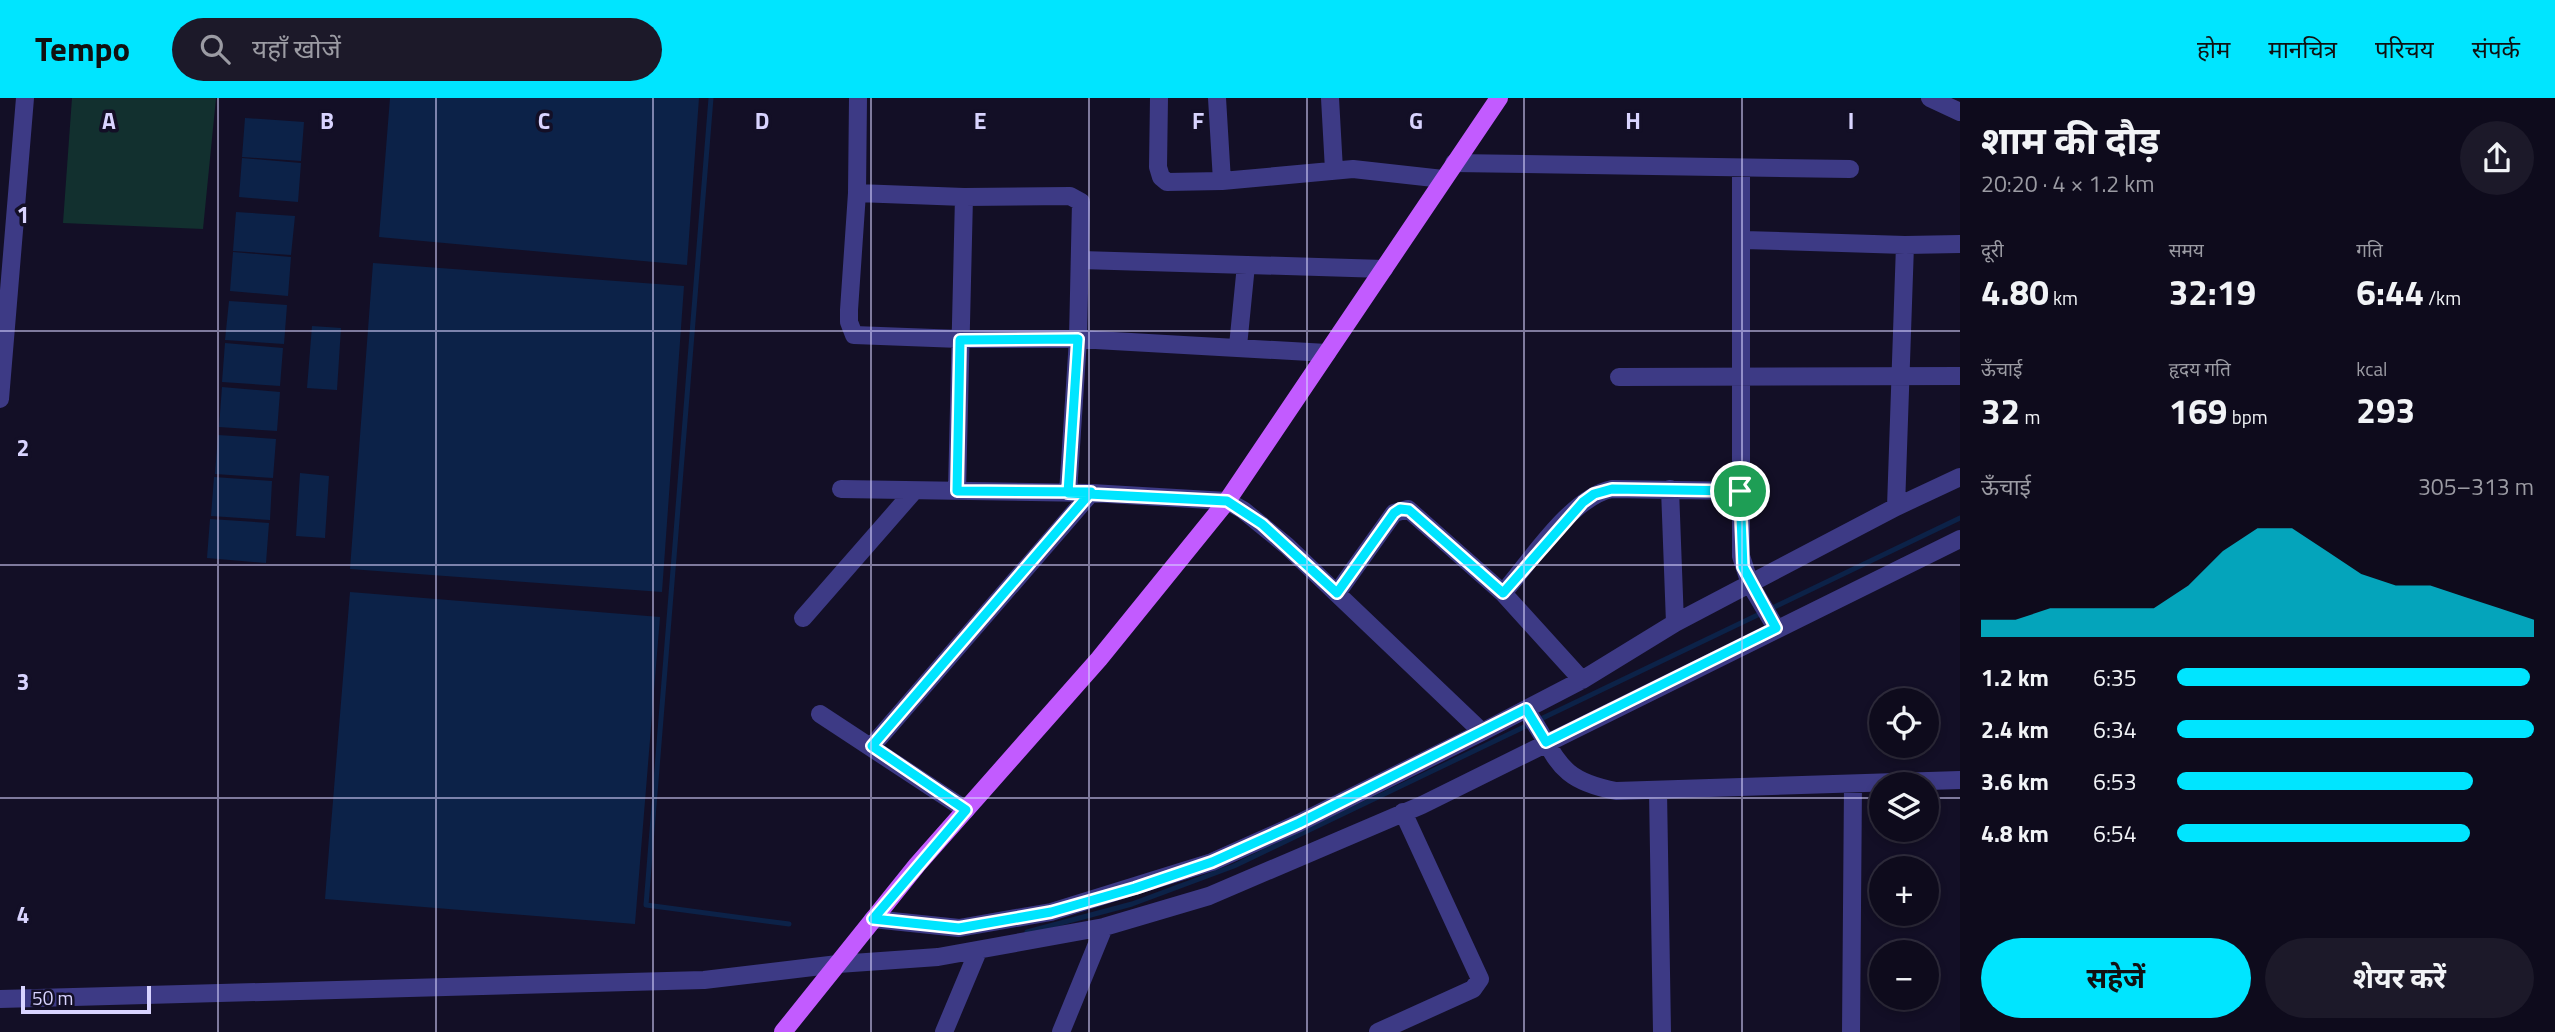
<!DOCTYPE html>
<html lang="hi">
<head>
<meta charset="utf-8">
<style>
  body { margin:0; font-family:"Titillium Web","Noto Sans Devanagari",sans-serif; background:#1c1929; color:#f1f3f6; height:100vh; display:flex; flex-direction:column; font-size:26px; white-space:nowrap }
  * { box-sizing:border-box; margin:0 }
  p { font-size:23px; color:#9b9ba3 }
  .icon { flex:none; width:38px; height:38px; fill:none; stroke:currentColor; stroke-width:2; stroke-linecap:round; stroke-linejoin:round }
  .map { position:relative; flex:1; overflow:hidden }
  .drawer { display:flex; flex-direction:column; background:#0e0b1c; width:595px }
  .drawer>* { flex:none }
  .fabs { position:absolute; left:1869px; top:590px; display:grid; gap:14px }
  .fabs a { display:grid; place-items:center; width:70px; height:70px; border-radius:50%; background:#0e0b1c; box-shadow:0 4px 10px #0003,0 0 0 2px #2e2b3b; font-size:35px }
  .scale { position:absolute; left:21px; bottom:18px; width:130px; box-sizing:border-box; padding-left:7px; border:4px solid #d9d4ff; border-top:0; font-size:19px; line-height:24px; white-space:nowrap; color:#d9d4ff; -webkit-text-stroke:5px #130f26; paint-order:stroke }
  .pin { position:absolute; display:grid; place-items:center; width:60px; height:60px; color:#fff; margin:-30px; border:4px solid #fff; border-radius:50%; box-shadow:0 2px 7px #0007 }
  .round { display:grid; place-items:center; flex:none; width:74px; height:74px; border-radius:37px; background:#1c1929 }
  .headline { display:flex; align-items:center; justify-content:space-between; height:119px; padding:0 21px }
  h1 { font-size:38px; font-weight:700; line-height:52px }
  .figures { display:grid; grid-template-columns:repeat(3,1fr); gap:10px; height:119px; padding:7px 21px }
  .figures div { display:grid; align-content:center }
  .figures b { font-size:35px; font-weight:700 }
  .figures small { font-size:19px; font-weight:400 }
  .figures p { font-size:19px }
  .chart { height:196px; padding:14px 21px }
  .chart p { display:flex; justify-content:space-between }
  .chart svg { width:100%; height:126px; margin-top:7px; fill:#00e5ff; opacity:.7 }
  .cta { display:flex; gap:14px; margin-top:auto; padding:14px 21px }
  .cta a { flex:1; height:80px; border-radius:42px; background:#00e5ff; color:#111; font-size:28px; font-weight:700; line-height:80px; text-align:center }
  .cta a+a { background:#1c1929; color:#f1f3f6 }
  ul { padding:0 21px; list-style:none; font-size:23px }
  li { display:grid; grid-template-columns:112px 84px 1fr; align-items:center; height:52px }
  li i { height:18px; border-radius:9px; background:#00e5ff }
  header { display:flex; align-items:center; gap:42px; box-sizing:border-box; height:98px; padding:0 35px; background:#00e5ff; color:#111 }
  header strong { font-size:33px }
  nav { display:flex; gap:38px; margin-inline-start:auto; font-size:24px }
  .search { width:490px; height:63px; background:#1c1929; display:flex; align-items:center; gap:18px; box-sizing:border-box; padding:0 24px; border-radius:38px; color:#9b9ba3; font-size:26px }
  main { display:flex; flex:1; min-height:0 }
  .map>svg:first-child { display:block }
</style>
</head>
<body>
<header>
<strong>Tempo</strong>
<div class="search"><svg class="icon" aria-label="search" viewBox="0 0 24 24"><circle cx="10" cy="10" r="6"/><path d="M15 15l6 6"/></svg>यहाँ खोजें</div>
<nav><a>होम</a><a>मानचित्र</a><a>परिचय</a><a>संपर्क</a></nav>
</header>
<main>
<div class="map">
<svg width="1960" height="934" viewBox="0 0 1960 934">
  <rect width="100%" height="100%" fill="#130f26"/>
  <path fill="#12302f" d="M72,0h144l-13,131 -140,-6z"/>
  <path fill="#0c2248" d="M390,0h309l-12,167 -308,-28z
    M245,20l59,4 -3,39 -59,-4z
    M242,60l59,5 -3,39 -59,-5z
    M236,114l59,4 -4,39 -58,-4z
    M233,154l58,5 -3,39 -58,-5z
    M373,165l311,23 -22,306 -312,-23z
    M229,203l58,4 -3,39 -59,-4z
    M312,228l29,2 -4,62 -30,-2z
    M225,245l58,5 -3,38 -58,-4z
    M222,289l58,5 -3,39 -58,-4z
    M218,337l58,4 -3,39 -58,-4z
    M300,375l29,3 -4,62 -29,-2z
    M214,379l58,4 -2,39 -59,-4z
    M210,421l59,4 -3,40 -59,-5z
    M350,494l310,25 -25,307 -310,-25z"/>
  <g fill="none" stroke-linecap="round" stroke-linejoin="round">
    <path stroke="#0c2248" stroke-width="5" d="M711,0l-65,807 143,19
      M1027,834l105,-28 102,-38 726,-348"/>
    <path stroke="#3d3a85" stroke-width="18" d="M858,0l-1,95 -8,117v12l5,13 106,4h118l249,14
      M1159,0l-1,69 3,10 6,5 55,-1 131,-12 90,10
      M1217,0l5,83
      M1330,0l4,72
      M1930,0l30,14
      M1454,65l396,6
      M1741,70v388l9,28 26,44
      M857,95l107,4 106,-1 11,6 -3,137 -10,154
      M1744,142l161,5 55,-1
      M1081,162l303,9
      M1238,248l8,-81
      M1619,279l341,-1
      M0,301l25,-301
      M841,391l250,4 136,8 16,9 44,36 195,186
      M1670,391l5,134
      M957,393l7,-294
      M1896,409l9,-262
      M1337,495l57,-80 14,-4 95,84 79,87
      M1503,495c27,-31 68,-96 109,-104l128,2
      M803,520l111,-127
      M1526,612c33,46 27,69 90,81l344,-11
      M820,616l146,96
      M872,648l219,-253
      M1658,693l4,241
      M873,821l86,9 92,-16 161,-50 87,-39 183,-91 100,-52 93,-57 221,-116 64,-30
      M0,901l704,-19 134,-16 100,-7 166,-30 105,-31 213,-91 538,-266
      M944,934l34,-81
      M1061,934l43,-105
      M1378,934l95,-43 7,-10 -77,-167
      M1851,934l2,-248"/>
    <path stroke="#c25bff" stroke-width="18" d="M783,934l134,-167 182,-206 128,-158 272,-403"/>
  </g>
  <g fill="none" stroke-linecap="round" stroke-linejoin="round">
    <g stroke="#fff" stroke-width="14">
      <path id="route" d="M1740,393l-128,-2 -18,5 -11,8 -80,91 -94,-83 -9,-1 -6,4 -57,80 -75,-69 -35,-23 -159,-8 10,-154 -118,1 -3,151 134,1 -219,254 94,64 -93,109 86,9 92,-16 84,-24 77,-26 87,-39 227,-114 20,33 230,-114 -33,-61 -3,-76"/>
    </g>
    <use href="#route" stroke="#00e5ff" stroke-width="9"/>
  </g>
  <path fill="none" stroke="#d9d4ff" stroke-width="2" stroke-opacity="0.55" d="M218,0v934M436,0v934M653,0v934M871,0v934M1089,0v934M1307,0v934M1524,0v934M1742,0v934M0,233h1960M0,467h1960M0,700h1881M1927,700h33"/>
  <g font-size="23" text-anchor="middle" font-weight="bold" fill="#d9d4ff" stroke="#130f26" stroke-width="7" stroke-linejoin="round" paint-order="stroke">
    <text x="109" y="31">A</text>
    <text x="327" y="31">B</text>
    <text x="544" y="31">C</text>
    <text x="762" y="31">D</text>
    <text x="980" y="31">E</text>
    <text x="1198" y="31">F</text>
    <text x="1416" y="31">G</text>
    <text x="1633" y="31">H</text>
    <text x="1851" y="31">I</text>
    <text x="23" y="125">1</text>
    <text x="23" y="358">2</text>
    <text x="23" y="592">3</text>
    <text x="23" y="825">4</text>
  </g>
</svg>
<div class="fabs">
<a><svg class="icon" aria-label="locate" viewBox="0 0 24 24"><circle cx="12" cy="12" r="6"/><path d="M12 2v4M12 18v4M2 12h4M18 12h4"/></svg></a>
<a><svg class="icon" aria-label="layers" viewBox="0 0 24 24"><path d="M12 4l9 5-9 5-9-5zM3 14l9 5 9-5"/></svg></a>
<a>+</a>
<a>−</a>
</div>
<div class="scale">50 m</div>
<div class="pin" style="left:1740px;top:393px;background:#1e9e55"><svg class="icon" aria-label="arrive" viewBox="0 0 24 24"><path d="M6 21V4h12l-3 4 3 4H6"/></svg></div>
</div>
<section class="drawer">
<div class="headline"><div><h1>शाम की दौड़</h1><p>20:20 · 4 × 1.2 km</p></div><a class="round"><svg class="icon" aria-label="share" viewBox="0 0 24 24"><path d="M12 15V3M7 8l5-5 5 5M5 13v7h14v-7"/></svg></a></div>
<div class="figures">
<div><p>दूरी</p><b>4.80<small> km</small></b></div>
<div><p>समय</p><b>32:19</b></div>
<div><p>गति</p><b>6:44<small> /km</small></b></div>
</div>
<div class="figures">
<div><p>ऊँचाई</p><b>32<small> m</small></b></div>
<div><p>हृदय गति</p><b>169<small> bpm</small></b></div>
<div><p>kcal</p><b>293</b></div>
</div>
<div class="chart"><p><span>ऊँचाई</span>305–313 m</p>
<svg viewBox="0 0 160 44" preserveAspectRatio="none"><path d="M0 44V38L10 38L20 34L30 34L40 34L50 34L60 26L70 14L80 6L90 6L100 14L110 22L120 26L130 26L140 30L150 34L160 38V44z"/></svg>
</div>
<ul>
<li><b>1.2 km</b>6:35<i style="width:99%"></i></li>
<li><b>2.4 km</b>6:34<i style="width:100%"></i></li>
<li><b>3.6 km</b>6:53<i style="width:83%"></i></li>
<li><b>4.8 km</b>6:54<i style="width:82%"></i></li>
</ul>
<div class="cta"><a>सहेजें</a><a>शेयर करें</a></div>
</section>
</main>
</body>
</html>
